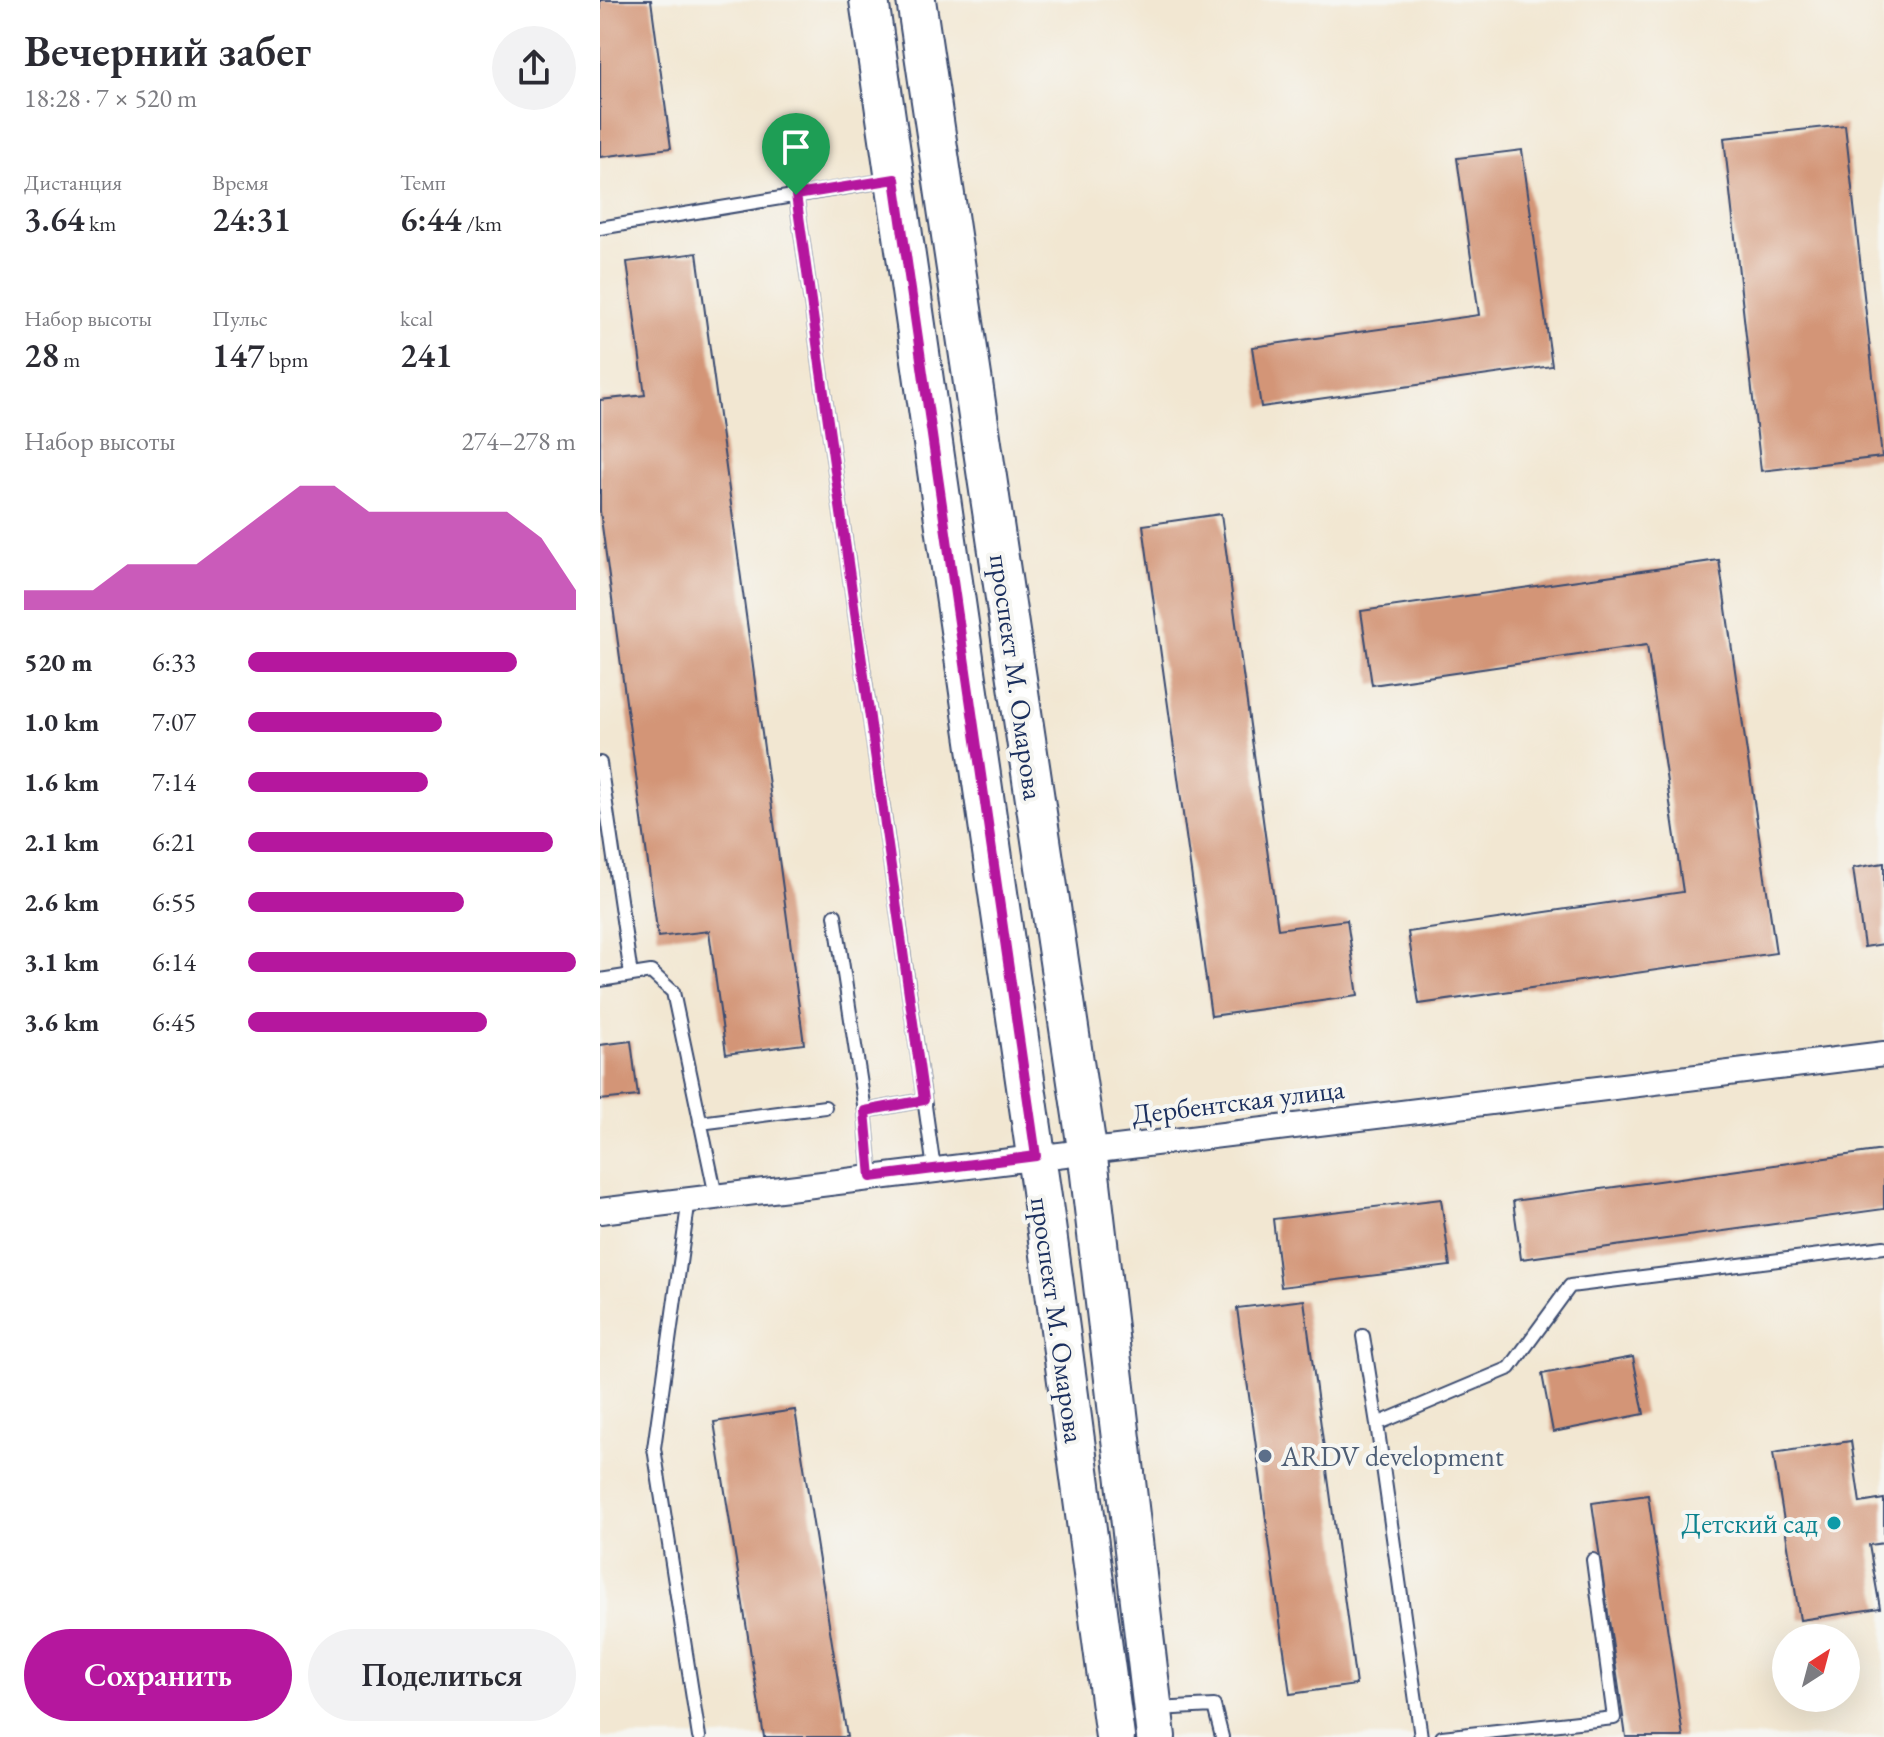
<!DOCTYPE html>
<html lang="ru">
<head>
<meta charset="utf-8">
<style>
  body { margin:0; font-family:"EB Garamond",serif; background:#f2f2f3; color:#2b2b33; height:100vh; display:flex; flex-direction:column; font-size:30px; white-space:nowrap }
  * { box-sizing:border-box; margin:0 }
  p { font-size:26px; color:#7c7c81 }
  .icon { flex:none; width:44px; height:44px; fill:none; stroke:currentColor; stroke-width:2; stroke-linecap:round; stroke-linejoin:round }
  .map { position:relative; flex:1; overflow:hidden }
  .side { display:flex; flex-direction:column; background:#fff; width:600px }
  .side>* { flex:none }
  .needle { width:52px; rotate:36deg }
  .fabs { position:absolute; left:1172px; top:1624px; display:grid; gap:16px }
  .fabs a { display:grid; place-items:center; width:88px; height:88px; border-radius:50%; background:#fff; box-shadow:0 8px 32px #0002; font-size:40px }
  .pin { position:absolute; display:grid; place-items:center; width:68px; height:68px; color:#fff; margin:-82px -34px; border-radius:50% 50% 50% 0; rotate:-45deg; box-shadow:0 0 8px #0007 }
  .pin .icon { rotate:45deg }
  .round { display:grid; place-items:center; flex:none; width:84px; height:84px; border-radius:42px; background:#f2f2f3 }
  .overview { display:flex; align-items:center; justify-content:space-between; height:136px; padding:0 24px }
  h1 { font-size:44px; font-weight:600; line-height:60px }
  .metrics { display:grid; grid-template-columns:repeat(3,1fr); gap:12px; height:136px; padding:8px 24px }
  .metrics div { display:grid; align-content:center }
  .metrics b { font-size:34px; font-weight:600 }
  .metrics small { font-size:22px; font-weight:400 }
  .metrics p { font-size:22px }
  .chart { height:224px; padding:16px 24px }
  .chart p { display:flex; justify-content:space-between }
  .chart svg { width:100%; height:144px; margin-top:8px; fill:#b5179e; opacity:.7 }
  .cta { display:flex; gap:16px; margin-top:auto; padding:16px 24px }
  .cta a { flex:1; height:92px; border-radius:48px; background:#b5179e; color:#fff; font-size:32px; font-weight:600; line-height:92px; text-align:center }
  .cta a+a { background:#f2f2f3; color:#2b2b33 }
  ul { padding:0 24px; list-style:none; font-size:26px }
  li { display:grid; grid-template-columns:128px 96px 1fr; align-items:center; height:60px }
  li i { height:20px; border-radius:10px; background:#b5179e }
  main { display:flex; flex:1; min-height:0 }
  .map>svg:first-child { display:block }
</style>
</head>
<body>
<main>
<section class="side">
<div class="overview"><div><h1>Вечерний забег</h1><p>18:28 · 7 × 520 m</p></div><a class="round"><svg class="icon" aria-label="share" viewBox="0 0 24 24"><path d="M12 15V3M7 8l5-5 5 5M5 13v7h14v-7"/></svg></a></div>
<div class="metrics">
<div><p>Дистанция</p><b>3.64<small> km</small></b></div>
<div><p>Время</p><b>24:31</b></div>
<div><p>Темп</p><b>6:44<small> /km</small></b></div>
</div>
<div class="metrics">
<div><p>Набор высоты</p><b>28<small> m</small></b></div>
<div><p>Пульс</p><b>147<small> bpm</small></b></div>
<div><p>kcal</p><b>241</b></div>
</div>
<div class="chart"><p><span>Набор высоты</span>274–278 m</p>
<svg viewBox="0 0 160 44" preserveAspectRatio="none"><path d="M0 44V38L10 38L20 38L30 30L40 30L50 30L60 22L70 14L80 6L90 6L100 14L110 14L120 14L130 14L140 14L150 22L160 38V44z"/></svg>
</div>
<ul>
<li><b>520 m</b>6:33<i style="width:82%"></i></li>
<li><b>1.0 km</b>7:07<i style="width:59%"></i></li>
<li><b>1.6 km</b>7:14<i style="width:55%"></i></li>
<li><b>2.1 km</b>6:21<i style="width:93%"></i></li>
<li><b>2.6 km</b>6:55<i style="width:66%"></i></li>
<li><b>3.1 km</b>6:14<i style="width:100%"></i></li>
<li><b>3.6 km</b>6:45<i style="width:73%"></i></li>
</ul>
<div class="cta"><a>Сохранить</a><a>Поделиться</a></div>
</section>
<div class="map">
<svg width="1284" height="1737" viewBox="0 0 1284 1737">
  <rect width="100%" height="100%" fill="#f6f6f2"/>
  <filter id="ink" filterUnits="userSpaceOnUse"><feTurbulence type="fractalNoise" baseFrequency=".0125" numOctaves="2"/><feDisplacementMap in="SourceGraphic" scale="16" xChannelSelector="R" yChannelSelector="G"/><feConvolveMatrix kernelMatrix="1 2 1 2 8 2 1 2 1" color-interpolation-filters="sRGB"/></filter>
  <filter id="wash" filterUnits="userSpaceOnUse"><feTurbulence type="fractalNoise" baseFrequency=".006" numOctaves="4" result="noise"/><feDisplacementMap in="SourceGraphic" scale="32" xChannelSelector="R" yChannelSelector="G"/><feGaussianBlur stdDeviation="1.8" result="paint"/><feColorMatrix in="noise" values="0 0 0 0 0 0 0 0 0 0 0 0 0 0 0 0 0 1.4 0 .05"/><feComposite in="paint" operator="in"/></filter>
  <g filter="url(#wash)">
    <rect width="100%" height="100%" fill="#f2e7d2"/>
    <g id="blocks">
      <path fill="#d39577" d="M0,0h51l20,148 -71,9z
        M1245,125l37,332 -121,14 -37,-333z
        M922,150l30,216 -291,41 -9,-60 227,-32 -22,-157z
        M97,253l107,791 -78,10 -17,-123 -51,6 -58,-426v-111l45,-5 -18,-133z
        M621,514l57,415 69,-9 11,76 -147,20 -68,-491z
        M1119,560l57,393 -357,51 -11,-72 275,-40 -36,-247 -275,40 -11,-74z
        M1284,863v81l-20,3 -11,-79z
        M31,1041l7,55 -38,4v-55z
        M1284,1150v59l-363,50 -8,-58z
        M841,1199l9,67 -169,21 -8,-68z
        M704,1300l52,385 -66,9 -53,-386z
        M1033,1357l11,57 -91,18 -11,-58z
        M195,1410l52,327h-83l-50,-315z
        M1251,1441l9,62 24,-4v44l-15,2 11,63 -80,12 -27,-167z
        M1048,1495l35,242h-57l-34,-234z"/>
    </g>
  </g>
  <g filter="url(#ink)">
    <use href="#blocks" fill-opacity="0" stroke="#3b4b6f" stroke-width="2"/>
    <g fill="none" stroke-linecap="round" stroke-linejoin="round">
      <g stroke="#3b4b6f" stroke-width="16">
        <path id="lane" d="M196,195l138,974
          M0,228l289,-48
          M0,763l31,212
          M235,915l30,196
          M0,980l51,-8 22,20 43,204
          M100,1123l125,-16
          M271,1177l-6,-66 59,-11
          M89,1199l-35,249 45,289
          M763,1336l14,88
          M556,1709l58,-3 8,31
          M821,1737l-44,-313 133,-56 60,-82 314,-39
          M842,1737l172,-19 -21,-158"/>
      </g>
      <g stroke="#3b4b6f" stroke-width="28">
        <path id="street" d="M0,1211l1284,-157"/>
      </g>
      <g stroke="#3b4b6f" stroke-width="42">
        <path id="primary" d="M269,0l177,1225 69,512
          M316,0l171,1149 69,588"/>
      </g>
      <use href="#lane" stroke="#fff" stroke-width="12"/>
      <use href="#street" stroke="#fff" stroke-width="24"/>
      <use href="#primary" stroke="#fff" stroke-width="38"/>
    </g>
  </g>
  <g fill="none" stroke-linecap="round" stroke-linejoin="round" filter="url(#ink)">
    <g stroke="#fff" stroke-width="16">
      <path id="route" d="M295,179l141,977 -165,21 -6,-66 59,-11 -128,-905z"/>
    </g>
    <use href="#route" stroke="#b5179e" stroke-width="10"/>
  </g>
  <circle fill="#5c6f8a" stroke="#f6f6f2" stroke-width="3" cx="665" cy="1456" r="8"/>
  <circle fill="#0f9aa8" stroke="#f6f6f2" stroke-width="3" cx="1234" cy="1523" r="8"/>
  <g text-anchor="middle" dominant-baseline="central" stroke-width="8" stroke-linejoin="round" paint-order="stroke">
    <g font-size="28" fill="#1b2f5e" stroke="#f6f6f2">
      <text transform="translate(417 677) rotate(82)">проспект М. Омарова</text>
      <text transform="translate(638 1101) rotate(-7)">Дербентская улица</text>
      <text transform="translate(458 1320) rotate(82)">проспект М. Омарова</text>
    </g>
    <g font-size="28" fill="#4e5e75" stroke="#f6f6f2" text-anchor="start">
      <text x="681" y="1456">ARDV development</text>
    </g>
    <g font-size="28" fill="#0d838f" stroke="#f6f6f2" text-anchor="end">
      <text x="1218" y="1523">Детский сад</text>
    </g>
  </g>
</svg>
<div class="fabs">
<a><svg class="needle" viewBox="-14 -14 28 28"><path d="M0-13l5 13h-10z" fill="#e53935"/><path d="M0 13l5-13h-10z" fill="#7c7c81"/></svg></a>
</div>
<div class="pin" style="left:196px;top:195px;background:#1e9e55"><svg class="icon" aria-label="arrive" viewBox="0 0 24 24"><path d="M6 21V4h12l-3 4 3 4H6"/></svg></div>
</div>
</main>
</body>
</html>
